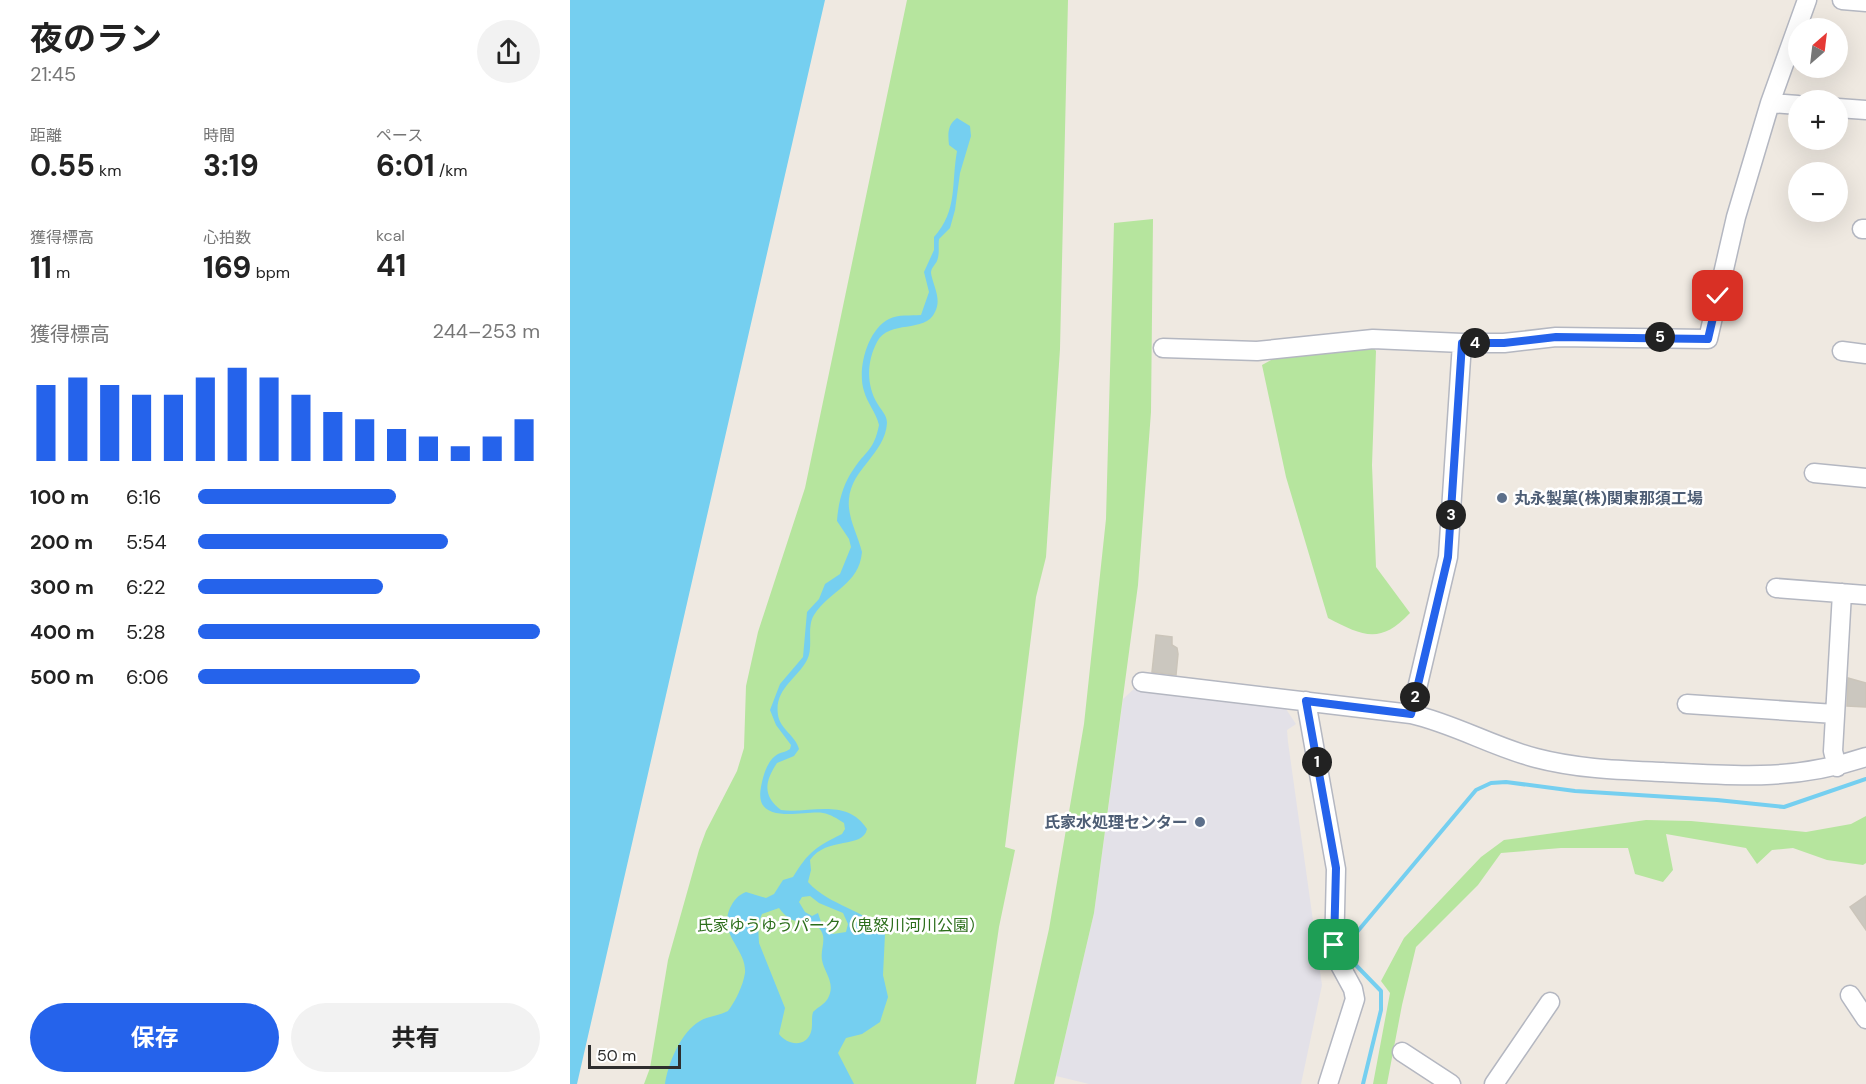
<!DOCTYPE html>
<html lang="ja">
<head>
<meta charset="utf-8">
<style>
  body { margin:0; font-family:"DM Sans","Noto Sans JP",sans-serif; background:#f2f2f2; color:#222; height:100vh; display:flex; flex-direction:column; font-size:22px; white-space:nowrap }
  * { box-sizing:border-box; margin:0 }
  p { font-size:20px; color:#767676 }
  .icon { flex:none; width:33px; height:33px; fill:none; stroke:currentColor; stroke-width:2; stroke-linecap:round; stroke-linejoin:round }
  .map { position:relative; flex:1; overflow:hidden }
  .details { display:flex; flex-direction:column; background:#fff; width:570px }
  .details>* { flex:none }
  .needle { width:39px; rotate:28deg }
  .fabs { position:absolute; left:1218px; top:18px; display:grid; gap:12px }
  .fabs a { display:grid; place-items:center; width:60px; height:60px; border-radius:50%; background:#fff; box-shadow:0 6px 24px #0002; font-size:30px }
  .scale { position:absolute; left:18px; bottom:15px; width:93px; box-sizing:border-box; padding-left:6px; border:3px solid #2e2e2e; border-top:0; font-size:16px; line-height:21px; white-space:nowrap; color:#2e2e2e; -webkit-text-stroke:4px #fff; paint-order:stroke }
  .pin { position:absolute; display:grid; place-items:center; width:51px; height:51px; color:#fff; margin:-26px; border-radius:12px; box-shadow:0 3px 9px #0006 }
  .km { position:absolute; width:30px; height:30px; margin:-15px; border-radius:50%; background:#222; color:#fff; font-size:16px; line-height:30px; text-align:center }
  .round { display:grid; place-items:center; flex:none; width:63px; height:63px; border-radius:32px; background:#f2f2f2 }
  .head { display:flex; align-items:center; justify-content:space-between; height:102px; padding:0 30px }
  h1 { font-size:33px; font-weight:700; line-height:45px }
  .stats { display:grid; grid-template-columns:repeat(3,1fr); gap:9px; height:102px; padding:6px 30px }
  .stats div { display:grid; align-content:center }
  .stats b { font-size:30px; font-weight:700 }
  .stats small { font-size:16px; font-weight:400 }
  .stats p { font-size:16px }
  .chart { height:168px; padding:12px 30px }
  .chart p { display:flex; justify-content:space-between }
  .chart svg { width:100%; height:108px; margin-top:6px; stroke:#2563eb; stroke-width:6 }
  .cta { display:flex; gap:12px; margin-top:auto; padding:12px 30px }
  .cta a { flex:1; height:69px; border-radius:36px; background:#2563eb; color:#fff; font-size:24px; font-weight:700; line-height:69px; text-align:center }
  .cta a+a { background:#f2f2f2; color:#222 }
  ul { padding:0 30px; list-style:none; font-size:20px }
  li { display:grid; grid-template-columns:96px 72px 1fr; align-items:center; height:45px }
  li i { height:15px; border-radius:8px; background:#2563eb }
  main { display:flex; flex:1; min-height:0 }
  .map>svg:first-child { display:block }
</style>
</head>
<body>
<main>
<section class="details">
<div class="head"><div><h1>夜のラン</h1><p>21:45</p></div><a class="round"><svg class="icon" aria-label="share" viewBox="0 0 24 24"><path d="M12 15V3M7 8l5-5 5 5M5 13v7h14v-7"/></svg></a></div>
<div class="stats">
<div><p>距離</p><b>0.55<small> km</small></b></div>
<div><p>時間</p><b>3:19</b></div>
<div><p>ペース</p><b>6:01<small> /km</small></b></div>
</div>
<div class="stats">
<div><p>獲得標高</p><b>11<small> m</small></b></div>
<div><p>心拍数</p><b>169<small> bpm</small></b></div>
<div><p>kcal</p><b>41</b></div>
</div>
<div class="chart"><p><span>獲得標高</span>244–253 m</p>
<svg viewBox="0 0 160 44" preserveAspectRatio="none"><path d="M5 44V13M15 44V10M25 44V13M35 44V17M45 44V17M55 44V10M65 44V6M75 44V10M85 44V17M95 44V24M105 44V27M115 44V31M125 44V34M135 44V38M145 44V34M155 44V27"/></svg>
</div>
<ul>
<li><b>100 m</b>6:16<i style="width:58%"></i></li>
<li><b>200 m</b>5:54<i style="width:73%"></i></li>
<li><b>300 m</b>6:22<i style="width:54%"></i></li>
<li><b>400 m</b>5:28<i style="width:100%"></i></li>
<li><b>500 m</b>6:06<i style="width:65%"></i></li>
</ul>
<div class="cta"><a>保存</a><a>共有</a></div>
</section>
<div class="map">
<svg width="1296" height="1084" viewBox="0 0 1296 1084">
  <rect width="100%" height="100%" fill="#efe9e1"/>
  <path fill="#e3e1e8" d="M566,687l6,3 144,19 10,15 -9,6 1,12 34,243 -21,99h-212l-33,-8 38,-163 29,-214z"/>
  <path fill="#b6e59e" d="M337,0h161l-8,349 -14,208 -10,40 -31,250 10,3 -16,77 -23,157h-332l6,-16 18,-108 31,-110 7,-19 31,-60 7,-23 2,-62 12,-54 47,-144z
    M583,219l-2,193 -13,173 -44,328 -40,171h-40l35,-155 35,-205 22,-205 8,-296z
    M801,344l5,7 -4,114 4,102 34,46c-30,32 -47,23 -82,5l-42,-141 -24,-112 13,-7z
    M1296,816v47l-3,2 -36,-5 -34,-12 -21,2 -15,14 -11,-16 -80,-14 7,36 -10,12 -28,-8 -7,-26h-67l-60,5 -23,32 -62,62 -14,58 -15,79h-14l17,-91 -9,-12 23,-43 77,-81 23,-17 142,-20 45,1 115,11 45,-8z"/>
  <path fill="#75cff0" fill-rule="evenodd" d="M0,0h255l-248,1084h-7z
    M387,118l13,8 1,10 -11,37 -5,37 -5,18 -11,11c-1,8 1,14 -2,22 -2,4 -6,7 -6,12 2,13 11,25 4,39 -10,22 -46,7 -58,30 -10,19 -11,42 0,61 4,7 10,12 10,20 -2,31 -36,46 -38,76 -2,18 9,36 13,53 -3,33 -32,38 -48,63 -8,13 0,32 -7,45 -10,19 -33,29 -29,55 2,14 18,21 21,34l-5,7 -17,7c-12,18 -15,33 4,47 28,4 66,-13 86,19 -4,20 -40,7 -57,31l1,10 -3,12c22,25 57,26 77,52l-2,41 5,22 -8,25 -18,12 -16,4 -8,15 16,31h-189c3,-21 16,-52 35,-63 8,-5 19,-5 28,-10 7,-9 15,-25 17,-38 2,-24 -27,-38 -15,-65 4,-8 8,-13 16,-16l20,6 8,-4 9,-14 10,-3c16,-26 23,-30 49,-43l3,-5 -1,-6c-6,-4 -14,-9 -21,-10 -18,-3 -70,14 -62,-26 2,-11 6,-27 17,-33 4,-2 8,-2 12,-5l1,-4 -15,-20 -6,-15 10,-26 23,-27 4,-45 12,-13 6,-15 15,-10 11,-27 -2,-8 -12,-18c1,-17 6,-37 16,-51 12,-19 21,-19 26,-45 -3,-13 -12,-22 -15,-34 -7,-21 3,-61 25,-72 9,-5 22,-3 32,-4l8,-23 -5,-20 10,-22v-13c24,-27 17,-52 23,-86l-8,-6c-1,-10 -2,-20 8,-27zM240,896l9,7 24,10 5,11 -2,8 -13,2 -11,-9 -4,-12 -6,3 -7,-4 -6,-10 3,-5zM209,908c16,22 27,8 40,20 9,10 1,20 3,32 2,12 13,22 7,36 -3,8 -10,10 -16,16 -2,6 0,13 -2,20 -5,16 -24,13 -32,2l6,-26 -26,-65 -1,-19 4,-10z"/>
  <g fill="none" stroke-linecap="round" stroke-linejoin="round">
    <path stroke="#75cff0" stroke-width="4" d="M793,1084l18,-74v-19l-33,-34 -1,-13 129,-154 15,-7 15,-1 69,9 142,9 67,7 82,-28"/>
  </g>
  <path fill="#cbc7bf" stroke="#cbc5ba" stroke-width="1.5" d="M586,635l16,2v8l5,3 1,6 -2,21 -24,-3z
    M1278,678l18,5v24l-19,-1z
    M1296,896v34l-16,-23z"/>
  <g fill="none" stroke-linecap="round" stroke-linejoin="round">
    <g stroke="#b4b7c1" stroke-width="21">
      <path id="minor" d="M1272,0l24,2
        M1200,103l28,2
        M1268,108l28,2
        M1292,229h4
        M593,348l94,3 116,-12 89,4
        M1272,351l24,3
        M1244,473l52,5
        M1206,588l90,7
        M572,682l269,32c44,10 82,33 125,44 42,11 84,12 127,14 74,4 131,9 203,-15
        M736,701l30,168 -2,85 19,35 2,10 -27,85
        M1117,704l148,10
        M841,714l37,-157 14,-214h42l52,-6 152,2 28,-122 34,-114 37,-103
        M1267,767l-4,-16 9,-158
        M1280,995l16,24
        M832,1052l49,32
        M924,1084l56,-82"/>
    </g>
    <use href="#minor" stroke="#fff" stroke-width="18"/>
  </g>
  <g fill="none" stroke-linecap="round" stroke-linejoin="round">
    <g stroke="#fff" stroke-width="12">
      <path id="route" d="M764,945l2,-77 -30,-167 105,13 37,-157 14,-214h42l52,-6 152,2 10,-43"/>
    </g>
    <use href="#route" stroke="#2563eb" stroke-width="8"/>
  </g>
  <g fill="#5c6f8a" stroke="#fff" stroke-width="2">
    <circle cx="932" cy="498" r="6"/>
    <circle cx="630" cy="822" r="6"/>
  </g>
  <g text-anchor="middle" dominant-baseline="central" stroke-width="5" stroke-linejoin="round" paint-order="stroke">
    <g font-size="16" font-weight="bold" fill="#4e5e75" stroke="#fff" text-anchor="start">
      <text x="944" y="498">丸永製菓(株)関東那須工場</text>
      <text x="618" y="822" text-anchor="end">氏家水処理センター</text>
    </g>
    <g font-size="16" fill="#2c6e1b" stroke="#fff">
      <text x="271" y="925">氏家ゆうゆうパーク（鬼怒川河川公園）</text>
    </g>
  </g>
</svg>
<div class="fabs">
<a><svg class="needle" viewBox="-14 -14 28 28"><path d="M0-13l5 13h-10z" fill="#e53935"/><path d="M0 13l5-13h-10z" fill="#767676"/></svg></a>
<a>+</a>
<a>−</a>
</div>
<div class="scale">50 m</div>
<div class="pin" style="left:764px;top:945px;background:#1e9e55"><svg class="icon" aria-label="arrive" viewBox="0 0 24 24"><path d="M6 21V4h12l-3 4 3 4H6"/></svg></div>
<div class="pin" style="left:1148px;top:296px;background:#d93025"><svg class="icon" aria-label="check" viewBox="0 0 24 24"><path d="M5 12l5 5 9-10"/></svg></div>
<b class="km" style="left:747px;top:762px">1</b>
<b class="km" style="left:845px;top:697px">2</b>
<b class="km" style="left:881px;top:515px">3</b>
<b class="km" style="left:905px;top:343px">4</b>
<b class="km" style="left:1090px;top:337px">5</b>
</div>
</main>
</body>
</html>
